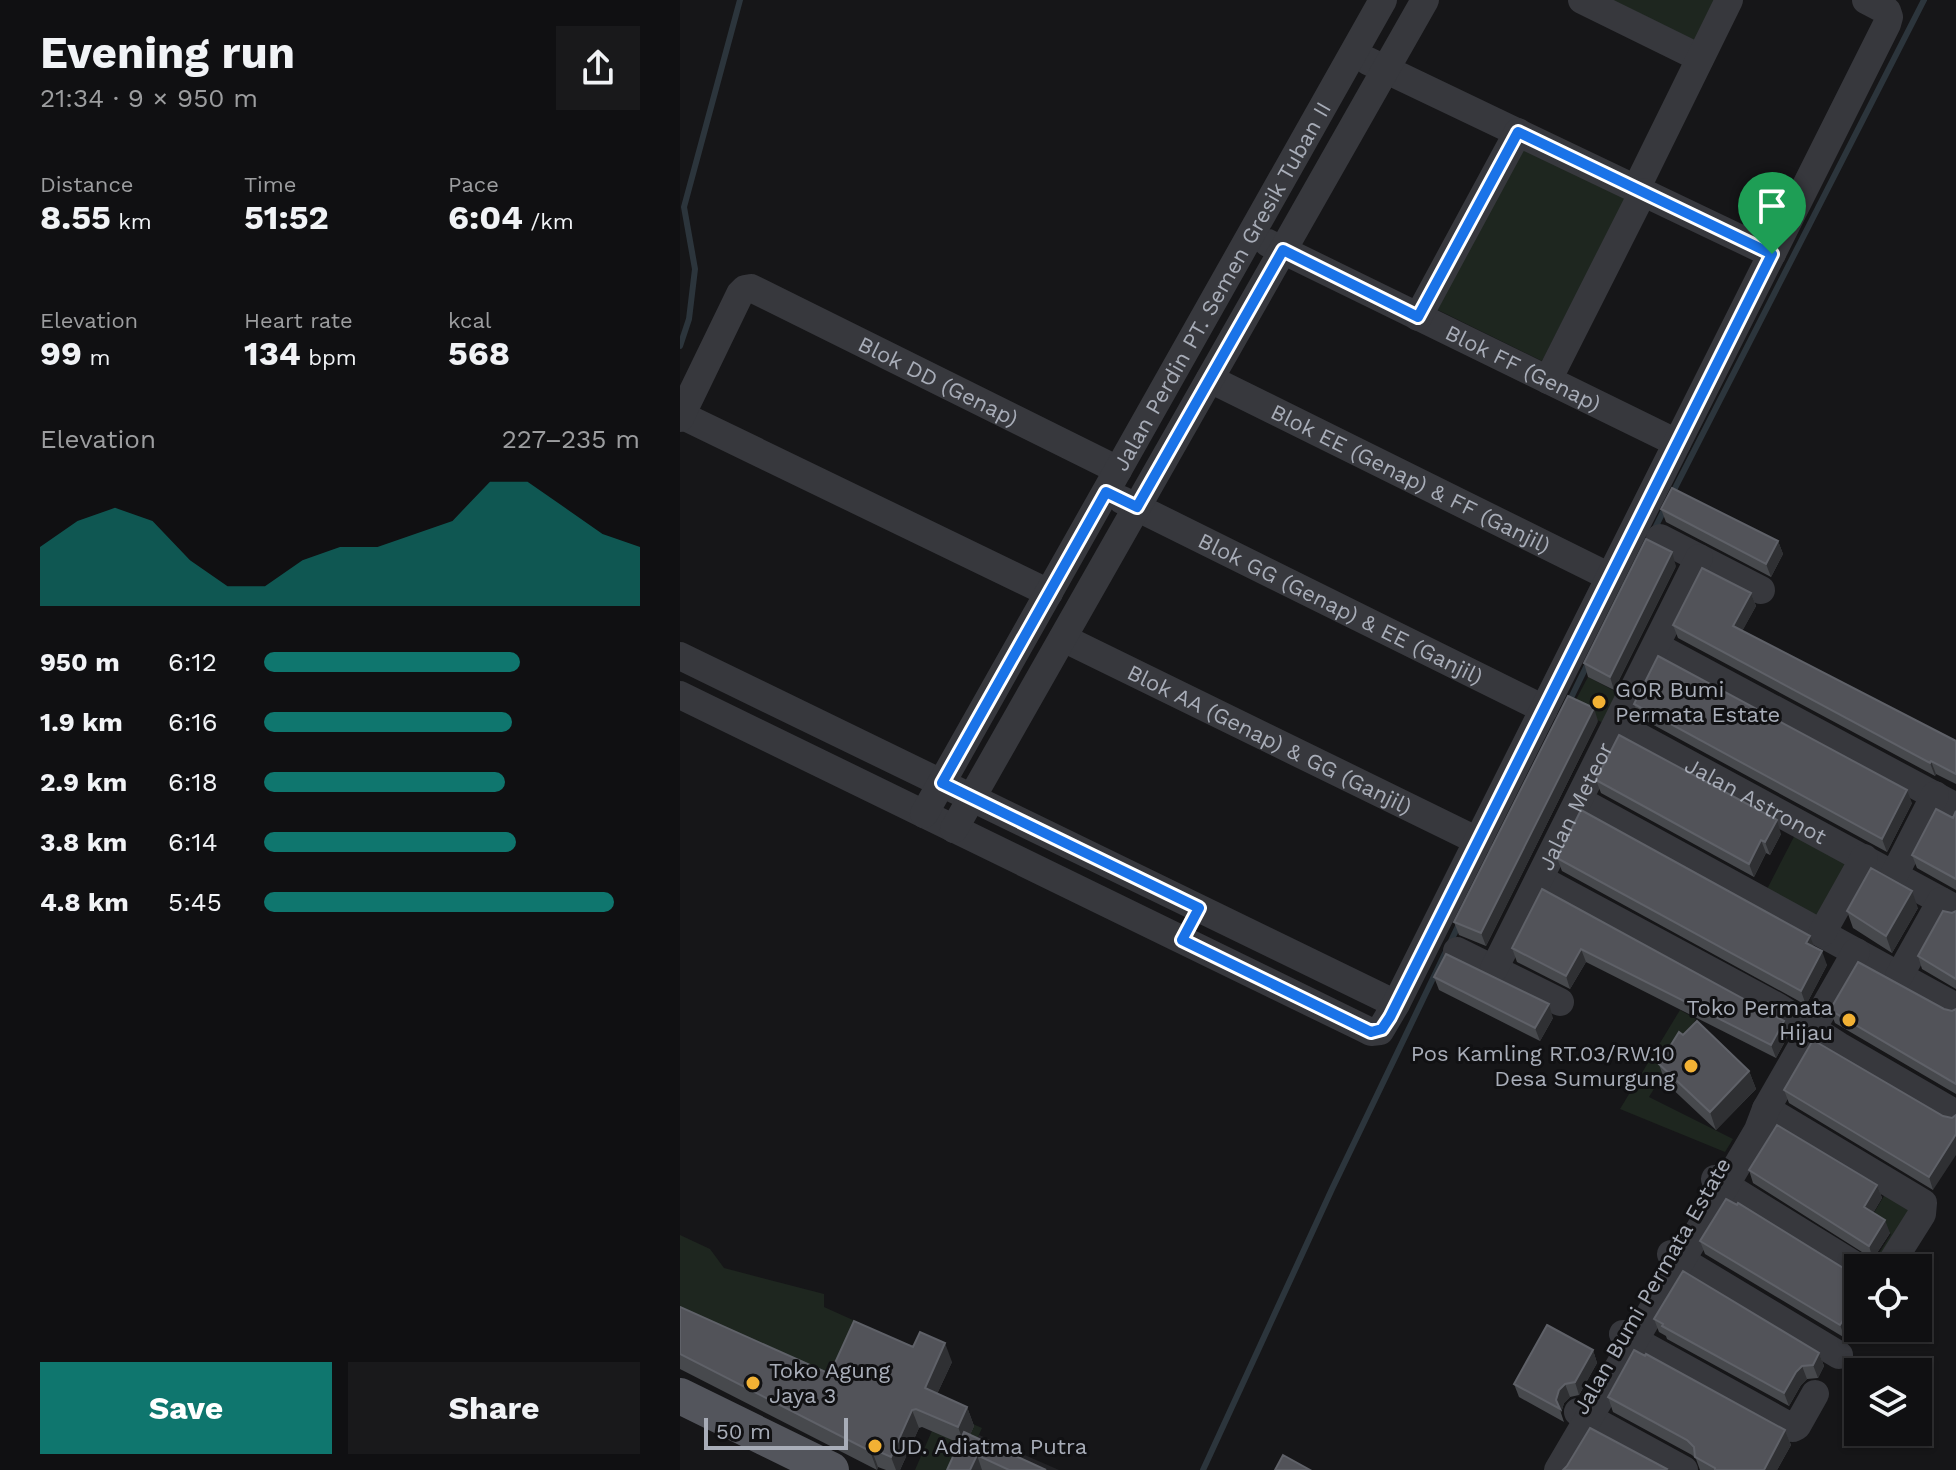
<!DOCTYPE html>
<html lang="en">
<head>
<meta charset="utf-8">
<style>
  body { margin:0; font-family:"Work Sans",sans-serif; background:#19191b; color:#f1f3f6; height:100vh; display:flex; flex-direction:column; font-size:30px; white-space:nowrap }
  * { box-sizing:border-box; margin:0 }
  p { font-size:26px; color:#9c9d9f }
  .icon { flex:none; width:44px; height:44px; fill:none; stroke:currentColor; stroke-width:2; stroke-linecap:round; stroke-linejoin:round }
  .map { position:relative; flex:1; overflow:hidden }
  .details { display:flex; flex-direction:column; background:#101012; width:680px }
  .details>* { flex:none }
  .tools { position:absolute; left:1164px; top:1254px; display:grid; gap:16px }
  .tools a { display:grid; place-items:center; width:88px; height:88px; border-radius:0px; background:#101012; box-shadow:0 2px 6px #0004,0 0 0 2px #303032; font-size:40px }
  .scale { position:absolute; left:24px; bottom:20px; width:144px; box-sizing:border-box; padding-left:8px; border:4px solid #a8adb8; border-top:0; font-size:22px; line-height:28px; white-space:nowrap; color:#a8adb8; -webkit-text-stroke:6px #111113; paint-order:stroke }
  .pin { position:absolute; display:grid; place-items:center; width:68px; height:68px; color:#fff; margin:-82px -34px; border-radius:50% 50% 50% 0; rotate:-45deg; box-shadow:0 0 8px #0007 }
  .pin .icon { rotate:45deg }
  .round { display:grid; place-items:center; flex:none; width:84px; height:84px; border-radius:0px; background:#19191b }
  .overview { display:flex; align-items:center; justify-content:space-between; height:136px; padding:0 40px }
  h1 { font-size:44px; font-weight:700; line-height:60px }
  .stats { display:grid; grid-template-columns:repeat(3,1fr); gap:12px; height:136px; padding:8px 40px }
  .stats div { display:grid; align-content:center }
  .stats b { font-size:34px; font-weight:700 }
  .stats small { font-size:22px; font-weight:400 }
  .stats p { font-size:22px }
  .chart { height:224px; padding:16px 40px }
  .chart p { display:flex; justify-content:space-between }
  .chart svg { width:100%; height:144px; margin-top:8px; fill:#0f766e; opacity:.7 }
  .action { display:flex; gap:16px; margin-top:auto; padding:16px 40px }
  .action a { flex:1; height:92px; border-radius:0px; background:#0f766e; color:#fff; font-size:32px; font-weight:700; line-height:92px; text-align:center }
  .action a+a { background:#19191b; color:#f1f3f6 }
  ul { padding:0 40px; list-style:none; font-size:26px }
  li { display:grid; grid-template-columns:128px 96px 1fr; align-items:center; height:60px }
  li i { height:20px; border-radius:10px; background:#0f766e }
  main { display:flex; flex:1; min-height:0 }
  .map>svg:first-child { display:block }
</style>
</head>
<body>
<main>
<section class="details">
<div class="overview"><div><h1>Evening run</h1><p>21:34 · 9 × 950 m</p></div><a class="round"><svg class="icon" aria-label="share" viewBox="0 0 24 24"><path d="M12 15V3M7 8l5-5 5 5M5 13v7h14v-7"/></svg></a></div>
<div class="stats">
<div><p>Distance</p><b>8.55<small> km</small></b></div>
<div><p>Time</p><b>51:52</b></div>
<div><p>Pace</p><b>6:04<small> /km</small></b></div>
</div>
<div class="stats">
<div><p>Elevation</p><b>99<small> m</small></b></div>
<div><p>Heart rate</p><b>134<small> bpm</small></b></div>
<div><p>kcal</p><b>568</b></div>
</div>
<div class="chart"><p><span>Elevation</span>227–235 m</p>
<svg viewBox="0 0 160 44" preserveAspectRatio="none"><path d="M0 44V26L10 18L20 14L30 18L40 30L50 38L60 38L70 30L80 26L90 26L100 22L110 18L120 6L130 6L140 14L150 22L160 26V44z"/></svg>
</div>
<ul>
<li><b>950 m</b>6:12<i style="width:68%"></i></li>
<li><b>1.9 km</b>6:16<i style="width:66%"></i></li>
<li><b>2.9 km</b>6:18<i style="width:64%"></i></li>
<li><b>3.8 km</b>6:14<i style="width:67%"></i></li>
<li><b>4.8 km</b>5:45<i style="width:93%"></i></li>
</ul>
<div class="action"><a>Save</a><a>Share</a></div>
</section>
<div class="map">
<svg width="1276" height="1470" viewBox="0 0 1276 1470">
  <rect width="100%" height="100%" fill="#161618"/>
  <path fill="#222225" d="M299,1435l80,35h-71l-16,-19z"/>
  <path fill="#1e261f" d="M932,0h104l-20,41z
    M843,149l103,49 -84,163 -106,-52z
    M908,677l38,20 -15,30 -39,-20z
    M1118,829l58,31 -36,66 -56,-31z
    M1000,1010l16,9 -47,78 84,42 -8,13 -105,-43z
    M1207,1191l31,19 -36,58 -11,-2 20,-32 -22,-13z
    M0,1235l30,14 14,19 100,26v13l40,18 -27,65 -157,-26z
    M261,1410l41,18 -19,42h-48z"/>
  <g fill="none" stroke-linecap="round" stroke-linejoin="round">
    <path stroke="#2c353c" stroke-width="6" d="M0,346l9,-27 6,-50 -11,-62 56,-207
      M991,496l253,-496
      M973,532l13,-26
      M888,704l20,-41
      M523,1470l129,-281 128,-267"/>
    <g stroke="#37383d" stroke-width="28">
      <path d="M902,0l118,58"/>
      <path d="M688,61l404,193"/>
      <path d="M956,189l93,-189"/>
      <path id="s1" d="M588,243l409,200"/>
      <path d="M738,317l100,-185"/>
      <path id="s2" d="M530,379l400,198"/>
      <path d="M868,380l95,-188"/>
      <path d="M1,415l368,178"/>
      <path id="s3" d="M0,418l60,-124 5,-5 6,-1 367,182"/>
      <path id="s4" d="M442,500l422,209"/>
      <path d="M980,538l101,52"/>
      <path id="s5" d="M383,638l415,203"/>
      <path d="M976,646l300,161"/>
      <path d="M0,656l716,348"/>
      <path d="M0,695l683,333 8,4 9,-1 16,-27 491,-980 2,-7 -2,-6 -21,-11"/>
      <path id="s6" d="M937,725l339,184"/>
      <path d="M900,801l376,206"/>
      <path id="s7" d="M244,814l459,-814"/>
      <path d="M274,829l471,-829"/>
      <path d="M1214,875l41,-80"/>
      <path d="M860,879l238,128 61,39 117,68"/>
      <path d="M1142,933l42,-75"/>
      <path d="M777,951l103,51"/>
      <path id="s8" d="M814,969l205,-411"/>
      <path d="M1219,976l42,-75"/>
      <path d="M1086,1109l157,94 -1,11 -34,54"/>
      <path d="M1035,1179l144,89"/>
      <path d="M991,1254l168,101"/>
      <path d="M943,1334l170,94 4,-2 18,-32"/>
      <path d="M898,1412l106,58"/>
      <path d="M878,1470l200,-340 8,-21 90,-157"/>
    </g>
    <path stroke="#53555c" stroke-width="36" d="M0,1396l151,74"/>
  </g>
  <path fill="#47494d" d="M981,509l117,32 5,13 -12,23 -105,-55z
    M996,566l-62,124 -26,-13 -4,-14z
    M1071,593l5,13 -14,25 214,110v43l-20,-10 -1,2 -257,-138 -5,-13z
    M954,704l278,99 -25,49 -248,-135z
    M918,721l-112,225 -27,-11 -5,-13z
    M916,780l185,54 -11,21 -4,-2 -12,24 -153,-84z
    M1276,811v79l-39,-22 -5,-13 41,-37z
    M877,858l257,89 13,18 -21,40 -244,-134z
    M862,889l247,145 -13,24 -190,-96 -16,27 -53,-27 -5,-14z
    M1238,908l-26,45 -39,-25 -6,-17z
    M1276,911v78l-34,-20 -4,-13 34,-43z
    M754,977l119,41 -13,23 -101,-51z
    M1264,1009l8,2 4,-2v85l-121,-71 -5,-13z
    M979,1064l90,7 7,18 -40,41 -51,-48z
    M1104,1090l168,28 -19,72 -144,-87z
    M1069,1170l128,15 5,13 -9,15 17,20 -17,26 -120,-76z
    M1020,1241l154,31 4,-1v46l-13,21 -140,-84z
    M0,1307l150,67 83,-27 39,15 -15,32 30,13 7,19 -4,9 76,35h-99l12,-27 -37,-16 -3,1 -19,42h-14l-8,-3 -1,3 -197,-101z
    M974,1319l165,34 5,13 -6,12 -11,1 -6,6 -12,21 -122,-67 -1,-3 -7,-4z
    M913,1350l4,13 -18,32 -9,2 -6,6 -3,10 3,9 -45,-25 -5,-13z
    M928,1397l177,33 6,15 -14,25h-77l-4,-11 -4,-4 -79,-43z"/>
  <path fill="#2f3033" d="M1098,541l5,13 -12,23 -5,-13z
    M992,552l4,14 -62,124 -4,-13z
    M1071,593l5,13 -18,33 -5,-13z
    M914,708l4,13 -112,225 -5,-13z
    M1251,761l5,13 -1,2 -5,-13z
    M1227,790l5,13 -25,49 -5,-13z
    M1097,820l4,14 -11,21 -5,-13z
    M1081,840l5,13 -12,24 -5,-13z
    M1232,891l6,17 -26,45 -6,-17z
    M1130,936l5,13 -9,-6z
    M901,949l5,13 -16,27 -4,-13z
    M1142,951l5,14 -21,40 -5,-14z
    M869,1004l4,14 -13,23 -5,-13z
    M1104,1021l5,13 -13,24 -5,-13z
    M1069,1071l7,18 -40,41 -6,-18z
    M1276,1134v21l-23,35 -4,-13z
    M1197,1185l5,13 -13,22 -5,-13z
    M1205,1220l5,13 -17,26 -4,-13z
    M1178,1296v21l-13,21 -5,-13z
    M265,1343l7,19 -21,45 -6,-19z
    M913,1350l4,13 -18,32 -4,-13z
    M1139,1353l5,13 -6,12 -5,-13z
    M1122,1366l5,13 -6,6 -12,21 -5,-13 12,-21z
    M885,1384l5,13 -6,6 -3,10 -5,-13 3,-10z
    M287,1407l7,19 -9,20 -7,-19z
    M232,1410l7,18 -19,42h-4l-5,-13z
    M1105,1430l6,15 -14,25h-13z
    M191,1448l7,19 -1,3 -7,-19z
    M297,1455l5,15h-12z"/>
  <path fill="#525359" stroke="#5f6168" stroke-width="2" d="M992,488l106,53 -12,23 -105,-55z
    M966,539l26,13 -62,125 -26,-14z
    M1022,568l49,25 -18,33 223,115v33l-25,-13 -1,2 -257,-138z
    M978,656l249,134 -25,49 -248,-135z
    M888,696l26,12 -113,225 -27,-11z
    M939,735l158,85 -12,22 -4,-2 -12,24 -153,-84z
    M1256,809l17,9 3,-7v68l-44,-24z
    M901,810l229,126 -4,7 16,8 -21,40 -244,-133z
    M1191,868l41,23 -26,45 -39,-25z
    M862,889l242,132 -13,24 -190,-96 -15,27 -54,-28z
    M1263,911l9,2 4,-2v68l-38,-23z
    M766,954l103,50 -14,24 -101,-51z
    M1178,962l86,47 8,2 4,-2v75l-126,-74z
    M1017,1021l52,50 -39,41 -51,-48 20,-32 4,3z
    M1133,1040l130,76 9,2 4,-3v19l-27,43 -145,-87z
    M1097,1125l100,60 -13,22 21,13 -16,26 -120,-76z
    M1046,1199l11,6 1,-2 107,66 9,3 4,-1v25l-18,29 -140,-84z
    M1003,1271l136,82 -6,12 -11,1 -6,6 -12,21 -122,-67 1,-2 -9,-5z
    M0,1307l150,67 24,-53 59,26 7,-15 25,11 -20,45 42,19 -9,20 -42,-18 -4,1 -21,47 -20,-9 -1,3 -190,-97z
    M867,1325l46,25 -18,32 -10,2 -6,6 -3,10 4,9 -46,-25z
    M954,1350l11,6 1,-2 139,76 -21,40h-49v-2l-20,-11 -1,-10 -7,-7 -79,-43z
    M910,1428l77,41 -1,1h-103l4,-4z
    M284,1432l82,38h-37l-32,-15 -7,15h-23z
    M603,1455l27,15h-35z"/>
  <g fill="none" stroke-linecap="round" stroke-linejoin="round">
    <g stroke="#fff" stroke-width="16">
      <path id="route" d="M838,132l254,122 -382,763 -8,12 -11,3 -189,-92 17,-32 -257,-125 164,-291 31,15 146,-257 135,67z"/>
    </g>
    <use href="#route" stroke="#1a73e8" stroke-width="10"/>
  </g>
  <g fill="#f2b134" stroke="#111113" stroke-width="3">
    <circle cx="919" cy="702" r="8"/>
    <circle cx="1169" cy="1020" r="8"/>
    <circle cx="1011" cy="1066" r="8"/>
    <circle cx="73" cy="1383" r="8"/>
    <circle cx="195" cy="1446" r="8"/>
  </g>
  <g text-anchor="middle" dominant-baseline="central" stroke-width="6" stroke-linejoin="round" paint-order="stroke">
    <g font-size="22" fill="#a8adb8" stroke="#111113">
      <text stroke="none"><textPath href="#s7" startOffset="606">Jalan Perdin PT. Semen Gresik Tuban II</textPath></text>
      <text stroke="none"><textPath href="#s1" startOffset="284">Blok FF (Genap)</textPath></text>
      <text stroke="none"><textPath href="#s3" startOffset="360">Blok DD (Genap)</textPath></text>
      <text stroke="none"><textPath href="#s2" startOffset="224">Blok EE (Genap) &amp; FF (Ganjil)</textPath></text>
      <text stroke="none"><textPath href="#s4" startOffset="244">Blok GG (Genap) &amp; EE (Ganjil)</textPath></text>
      <text stroke="none"><textPath href="#s5" startOffset="230">Blok AA (Genap) &amp; GG (Ganjil)</textPath></text>
      <text stroke="none"><textPath href="#s6" startOffset="158">Jalan Astronot</textPath></text>
      <text stroke="none"><textPath href="#s8" startOffset="182">Jalan Meteor</textPath></text>
      <text transform="translate(972 1286) rotate(-60)">Jalan Bumi Permata Estate</text>
    </g>
    <g font-size="22" fill="#a8adb8" stroke="#111113" text-anchor="start">
      <text x="935" y="689">GOR Bumi<tspan x="935" dy="25">Permata Estate</tspan></text>
      <text x="1153" y="1007" text-anchor="end">Toko Permata<tspan x="1153" dy="25">Hijau</tspan></text>
      <text x="995" y="1053" text-anchor="end">Pos Kamling RT.03/RW.10<tspan x="995" dy="25">Desa Sumurgung</tspan></text>
      <text x="89" y="1370">Toko Agung<tspan x="89" dy="25">Jaya 3</tspan></text>
      <text x="211" y="1446">UD. Adiatma Putra</text>
    </g>
  </g>
</svg>
<div class="tools">
<a><svg class="icon" aria-label="locate" viewBox="0 0 24 24"><circle cx="12" cy="12" r="6"/><path d="M12 2v4M12 18v4M2 12h4M18 12h4"/></svg></a>
<a><svg class="icon" aria-label="layers" viewBox="0 0 24 24"><path d="M12 4l9 5-9 5-9-5zM3 14l9 5 9-5"/></svg></a>
</div>
<div class="scale">50 m</div>
<div class="pin" style="left:1092px;top:254px;background:#1e9e55"><svg class="icon" aria-label="arrive" viewBox="0 0 24 24"><path d="M6 21V4h12l-3 4 3 4H6"/></svg></div>
</div>
</main>
</body>
</html>
